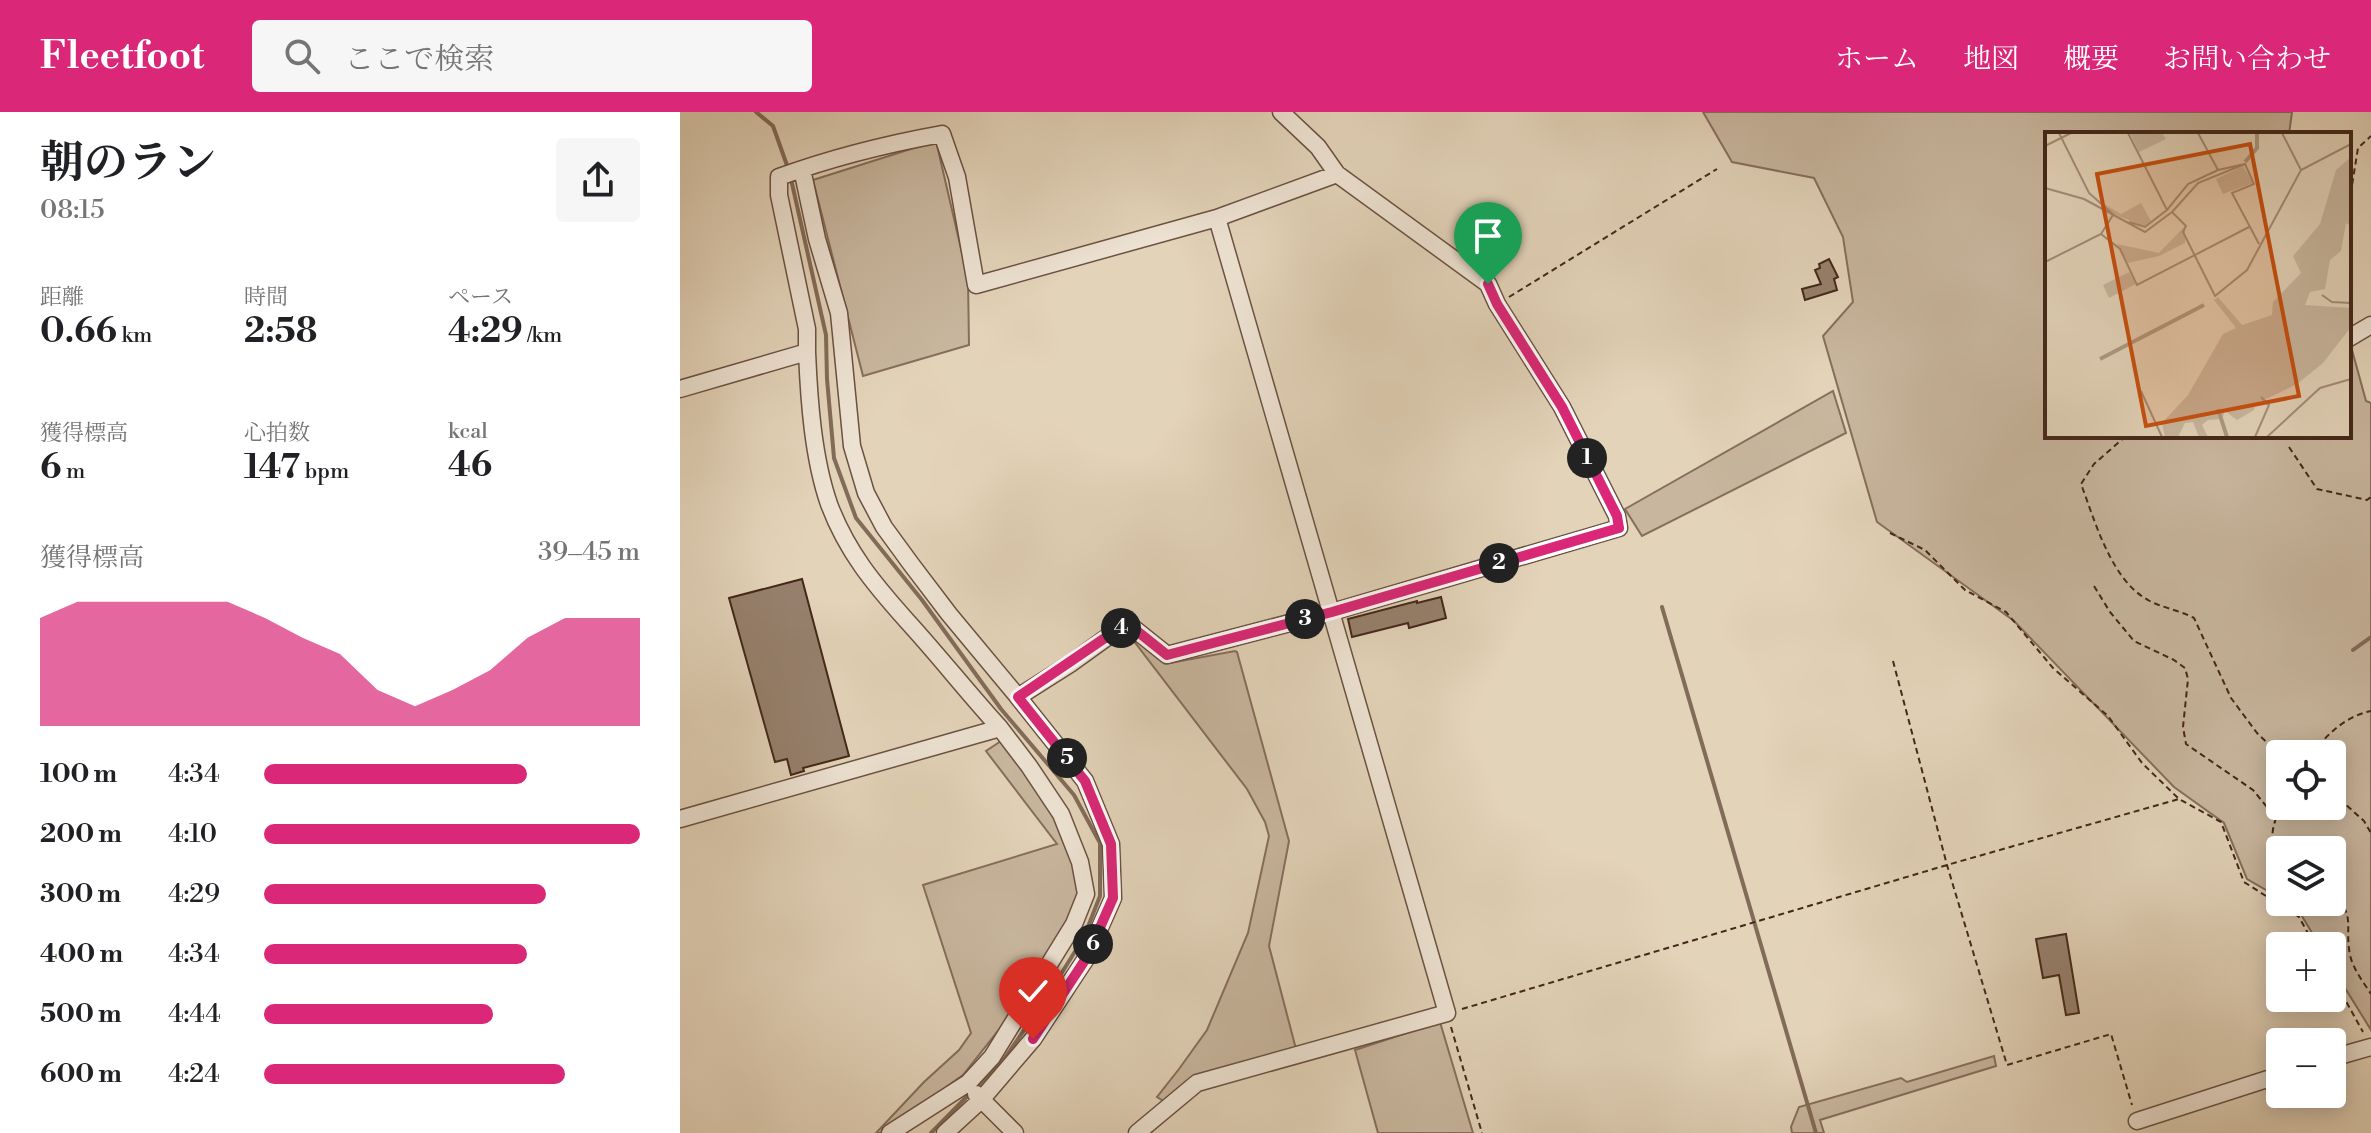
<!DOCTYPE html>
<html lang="ja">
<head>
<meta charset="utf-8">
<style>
  body { margin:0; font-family:"Libre Bodoni","Noto Serif JP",serif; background:#f6f6f6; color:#202124; height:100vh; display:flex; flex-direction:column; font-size:30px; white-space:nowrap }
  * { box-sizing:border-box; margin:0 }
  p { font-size:26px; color:#757577 }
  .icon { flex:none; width:44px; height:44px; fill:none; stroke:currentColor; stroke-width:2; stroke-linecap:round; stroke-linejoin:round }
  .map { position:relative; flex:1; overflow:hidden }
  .side { display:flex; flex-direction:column; background:#fff; width:680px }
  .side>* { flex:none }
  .buttons { position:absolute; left:1586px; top:628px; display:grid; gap:16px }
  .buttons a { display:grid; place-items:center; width:80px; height:80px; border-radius:8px; background:#fff; box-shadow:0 4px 20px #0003; font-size:40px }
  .pin { position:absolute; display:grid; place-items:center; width:68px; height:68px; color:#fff; margin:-82px -34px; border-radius:50% 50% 50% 0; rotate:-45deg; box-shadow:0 0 8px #0007 }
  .pin .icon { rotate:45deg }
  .km { position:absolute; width:40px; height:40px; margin:-20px; border-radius:50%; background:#222; color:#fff; font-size:22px; line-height:40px; text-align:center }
  .round { display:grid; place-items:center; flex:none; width:84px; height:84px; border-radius:8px; background:#f6f6f6 }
  .headline { display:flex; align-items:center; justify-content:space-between; height:136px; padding:0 40px }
  h1 { font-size:44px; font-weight:700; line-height:60px }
  .stats { display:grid; grid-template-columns:repeat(3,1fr); gap:12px; height:136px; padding:8px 40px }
  .stats div { display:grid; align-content:center }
  .stats b { font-size:34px; font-weight:700 }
  .stats small { font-size:22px; font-weight:400 }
  .stats p { font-size:22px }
  .chart { height:224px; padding:16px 40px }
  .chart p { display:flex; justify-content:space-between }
  .chart svg { width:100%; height:144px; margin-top:8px; fill:#db2777; opacity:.7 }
  ul { padding:0 40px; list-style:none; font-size:26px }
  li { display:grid; grid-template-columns:128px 96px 1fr; align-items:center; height:60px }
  li i { height:20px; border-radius:10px; background:#db2777 }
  header { display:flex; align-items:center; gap:48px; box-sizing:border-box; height:112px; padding:0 40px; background:#db2777; color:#fff }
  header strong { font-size:38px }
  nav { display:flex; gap:44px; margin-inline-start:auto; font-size:28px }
  .search { width:560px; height:72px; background:#f6f6f6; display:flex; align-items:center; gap:20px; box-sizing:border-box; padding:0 28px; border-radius:8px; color:#757577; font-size:30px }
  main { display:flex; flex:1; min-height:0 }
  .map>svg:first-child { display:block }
</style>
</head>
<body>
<header>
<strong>Fleetfoot</strong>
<div class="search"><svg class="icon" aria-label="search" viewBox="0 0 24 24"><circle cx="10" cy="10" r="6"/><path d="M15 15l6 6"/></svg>ここで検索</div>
<nav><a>ホーム</a><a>地図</a><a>概要</a><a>お問い合わせ</a></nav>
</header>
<main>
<section class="side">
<div class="headline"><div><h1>朝のラン</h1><p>08:15</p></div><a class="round"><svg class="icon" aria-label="share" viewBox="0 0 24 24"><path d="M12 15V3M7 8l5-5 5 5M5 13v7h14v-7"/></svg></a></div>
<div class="stats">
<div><p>距離</p><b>0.66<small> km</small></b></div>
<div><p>時間</p><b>2:58</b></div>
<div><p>ペース</p><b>4:29<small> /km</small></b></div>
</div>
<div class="stats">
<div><p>獲得標高</p><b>6<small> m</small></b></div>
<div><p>心拍数</p><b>147<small> bpm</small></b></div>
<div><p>kcal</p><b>46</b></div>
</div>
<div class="chart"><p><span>獲得標高</span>39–45 m</p>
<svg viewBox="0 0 160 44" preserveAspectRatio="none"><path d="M0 44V11L10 6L20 6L30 6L40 6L50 6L60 11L70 17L80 22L90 33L100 38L110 33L120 27L130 17L140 11L150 11L160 11V44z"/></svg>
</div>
<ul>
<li><b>100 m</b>4:34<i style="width:70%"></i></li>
<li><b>200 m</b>4:10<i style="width:100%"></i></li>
<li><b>300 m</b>4:29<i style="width:75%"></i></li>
<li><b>400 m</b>4:34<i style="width:70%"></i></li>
<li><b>500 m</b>4:44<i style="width:61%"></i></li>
<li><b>600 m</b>4:24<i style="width:80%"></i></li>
</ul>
</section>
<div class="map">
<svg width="1691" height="1021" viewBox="0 0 1691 1021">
  <rect width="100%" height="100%" fill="#e3d3b9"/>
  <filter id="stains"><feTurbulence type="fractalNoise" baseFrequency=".0025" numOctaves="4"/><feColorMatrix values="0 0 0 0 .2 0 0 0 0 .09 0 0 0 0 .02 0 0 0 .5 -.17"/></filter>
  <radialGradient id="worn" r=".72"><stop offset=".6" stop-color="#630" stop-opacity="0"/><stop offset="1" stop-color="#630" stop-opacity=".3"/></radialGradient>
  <path fill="#c8b69e" stroke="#866e5c" stroke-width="2" fill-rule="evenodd" d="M1023,0h589l-3,22h-242v302h302v-97l17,62 5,2v627l-39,-63v-21h-12l-23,-38 -11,-6h46v-52h-52v48l-33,-19 -23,-56 -50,-36 -160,-166 -137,-99 -54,-186 30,-34 -10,-65 -29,-59 -82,-16zM1600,642h52v52h-52z
    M256,29l32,138 1,66 -106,31 -50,-196z
    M1153,279l13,42 -204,103 -17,-27z
    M447,520l7,1 31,31 70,-13 2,1 52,189 -20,105 27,103 -131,53 -8,-5 22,-28 28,-39 41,-97 21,-97 -4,-14 -18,-33z
    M321,629l53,74 19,43 8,32 -11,28 -50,85 -57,72 -81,58h-6l48,-51 35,-32 12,-17 -48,-148 134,-41 -71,-93z
    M760,910l33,111h-95l-23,-83z
    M1314,944l2,10 -176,54 4,13h-32l-1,-6 8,-20 102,-29 6,4z"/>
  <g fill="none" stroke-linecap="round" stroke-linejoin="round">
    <path stroke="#836b59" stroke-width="4" d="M76,0l17,14 16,45
      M111,67l35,156 1,44 7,79 22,60 66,82 79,109 73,86 26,48v53l-16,41 -36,58 -43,63 -74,75
      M982,495l154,526
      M1673,538l18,-13"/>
  </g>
  <path fill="#96806d" stroke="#43271a" stroke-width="2" d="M1149,147l9,18 -4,2 3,11 -32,10 -3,-11 19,-5 -6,-14 5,-2 -1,-4z
    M122,467l47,177 -46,12 1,3 -13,4 -4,-16 -12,3 -46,-164z
    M761,485l5,21 -37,10 -1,-5 -56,14 -4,-18 69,-18v2z
    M1386,822l13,79 -13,2 -7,-40 -16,3 -7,-39z"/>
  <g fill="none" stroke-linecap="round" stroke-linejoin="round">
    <g stroke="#6b5242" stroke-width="19">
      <path id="minor" d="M122,57l15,70 22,74 13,133 14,47 18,34 27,37 38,50 69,83
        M1669,226l22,-13
        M127,240c2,48 6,106 22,152 18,48 45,80 78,117 32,35 61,72 93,107
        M0,277l127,-37v-23l-28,-134v-18c52,-19 108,-33 163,-43l15,43 19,108 241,-67 120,-44
        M0,707l320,-91 29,38 32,48 19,48 6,32 -12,30 -82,133 -24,26 -78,50
        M1652,946l39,-11
        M296,982l39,39
        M1457,1009l143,-46
        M265,1021l36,-33 52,-61 54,-82 26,-59 -2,-54 -26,-63 -67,-84 52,-33 57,-41 40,32 165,-43 287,-84 -2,-12 -55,-109 -65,-103 -9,-20 -151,-110 -19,-27 -37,-35
        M457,1021l60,-50 250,-70 -230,-795"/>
    </g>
    <path stroke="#43271a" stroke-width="2" stroke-dasharray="6 4" stroke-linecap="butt" d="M1669,92l9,-56 13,-12
      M829,185l208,-128
      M1446,324l-32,28 -13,20c14,37 30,96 67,116 14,8 31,10 46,18l37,80 26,35 23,22
      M1609,335l28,42 50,11 4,-3
      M1210,421l35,17 40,40 41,22 47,56 55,48 34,47 37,36 42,23 23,60 55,35 16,29
      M1414,474l16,26 24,29 40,19 11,8 3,11 -5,48 3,17 67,46 23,28c-4,13 -7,23 5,32
      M1213,549l54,204 60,200 104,-31 21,71
      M1632,642c15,-20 34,-38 59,-43
      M1652,680l32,29 7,12
      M1652,779c25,27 12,34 18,64 3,14 14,28 21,39
      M1652,864l31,56
      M782,897l485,-144 232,-66
      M771,915l31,106"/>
    <use href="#minor" stroke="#ede2d2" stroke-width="16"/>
  </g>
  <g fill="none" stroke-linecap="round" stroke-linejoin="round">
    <g stroke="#fff" stroke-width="16">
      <path id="route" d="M353,927l54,-82 26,-59 -2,-54 -26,-63 -67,-84 109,-74 40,32 165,-43 287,-84 -2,-12 -55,-109 -65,-103 -9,-20"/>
    </g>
    <use href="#route" stroke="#db2777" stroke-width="10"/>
  </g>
  <g transform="translate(1365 20)">
    <rect width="306" height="306" fill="#e3d3b9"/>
    <path d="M85,1h32l4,6 -27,13zM306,25v69l-5,-3 -5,28 -11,9 -5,29 -15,3 -5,13 46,3v19l-28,36 -26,21 -41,20 -2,6 -17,10 -12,-9 -3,8 -14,1 -6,5 6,12h-9l-6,-15 -8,1 -7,14h-13l-3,-14 26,-28 35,-61 13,-6 -22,-28 4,-3 24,28 30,-10 1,-13 28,-29 -8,-17 27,-32 16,-54zM198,34l10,17 -30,11 -7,-15zM56,70l20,12 20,-11 10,18 14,-11 -20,17 -31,-13zM140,94v17l-26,13 -31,7 -11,-19 42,9zM84,140l7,12 -27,14 -6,-13z" fill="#c8b69e"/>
    <path fill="none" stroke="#ad9983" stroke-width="4" d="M200,30l12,-14v-15M55,227l104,-54M173,277l9,28"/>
    <path fill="none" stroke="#a38e79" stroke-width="2" d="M14,1l30,60 26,23M83,1l39,77 -22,17 -16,-5M153,1l20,37 27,-6 9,20 -22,9 27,51M237,1l19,37M0,14l26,-13M0,56l39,11 61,33 27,-20 14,14 -3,6 32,64 32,-26 54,-100 50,-26M122,78l21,-26 30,-14M127,80l26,-29 47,-19M56,102l19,15 17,36 112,-58M0,130l56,-28 12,-19M277,163l10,7 19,1M96,259l21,46M210,305l14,-32 -8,-8M222,305l53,-49 31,-9"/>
    <path fill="#c74f0f" fill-opacity="0.15" stroke="#c74f0f" stroke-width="4" d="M205,12l49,252 -153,30 -49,-252z"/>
    <rect width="306" height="306" fill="none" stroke="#43271a" stroke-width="4"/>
  </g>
  <rect width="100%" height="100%" filter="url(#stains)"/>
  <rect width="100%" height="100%" fill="url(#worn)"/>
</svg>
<div class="buttons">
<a><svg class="icon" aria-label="locate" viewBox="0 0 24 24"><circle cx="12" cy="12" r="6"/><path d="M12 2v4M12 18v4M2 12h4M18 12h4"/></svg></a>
<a><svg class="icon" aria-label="layers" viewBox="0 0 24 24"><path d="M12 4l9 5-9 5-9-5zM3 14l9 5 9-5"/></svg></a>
<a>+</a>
<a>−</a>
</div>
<div class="pin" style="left:808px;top:172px;background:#1e9e55"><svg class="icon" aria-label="arrive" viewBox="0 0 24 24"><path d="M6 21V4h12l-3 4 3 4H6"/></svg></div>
<div class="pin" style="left:353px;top:927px;background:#d93025"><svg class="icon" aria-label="check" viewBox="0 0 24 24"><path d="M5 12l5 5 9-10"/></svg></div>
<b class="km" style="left:907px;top:346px">1</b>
<b class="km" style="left:819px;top:451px">2</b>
<b class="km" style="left:625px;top:507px">3</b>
<b class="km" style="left:441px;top:516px">4</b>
<b class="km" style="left:387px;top:646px">5</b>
<b class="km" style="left:413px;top:832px">6</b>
</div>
</main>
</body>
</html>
